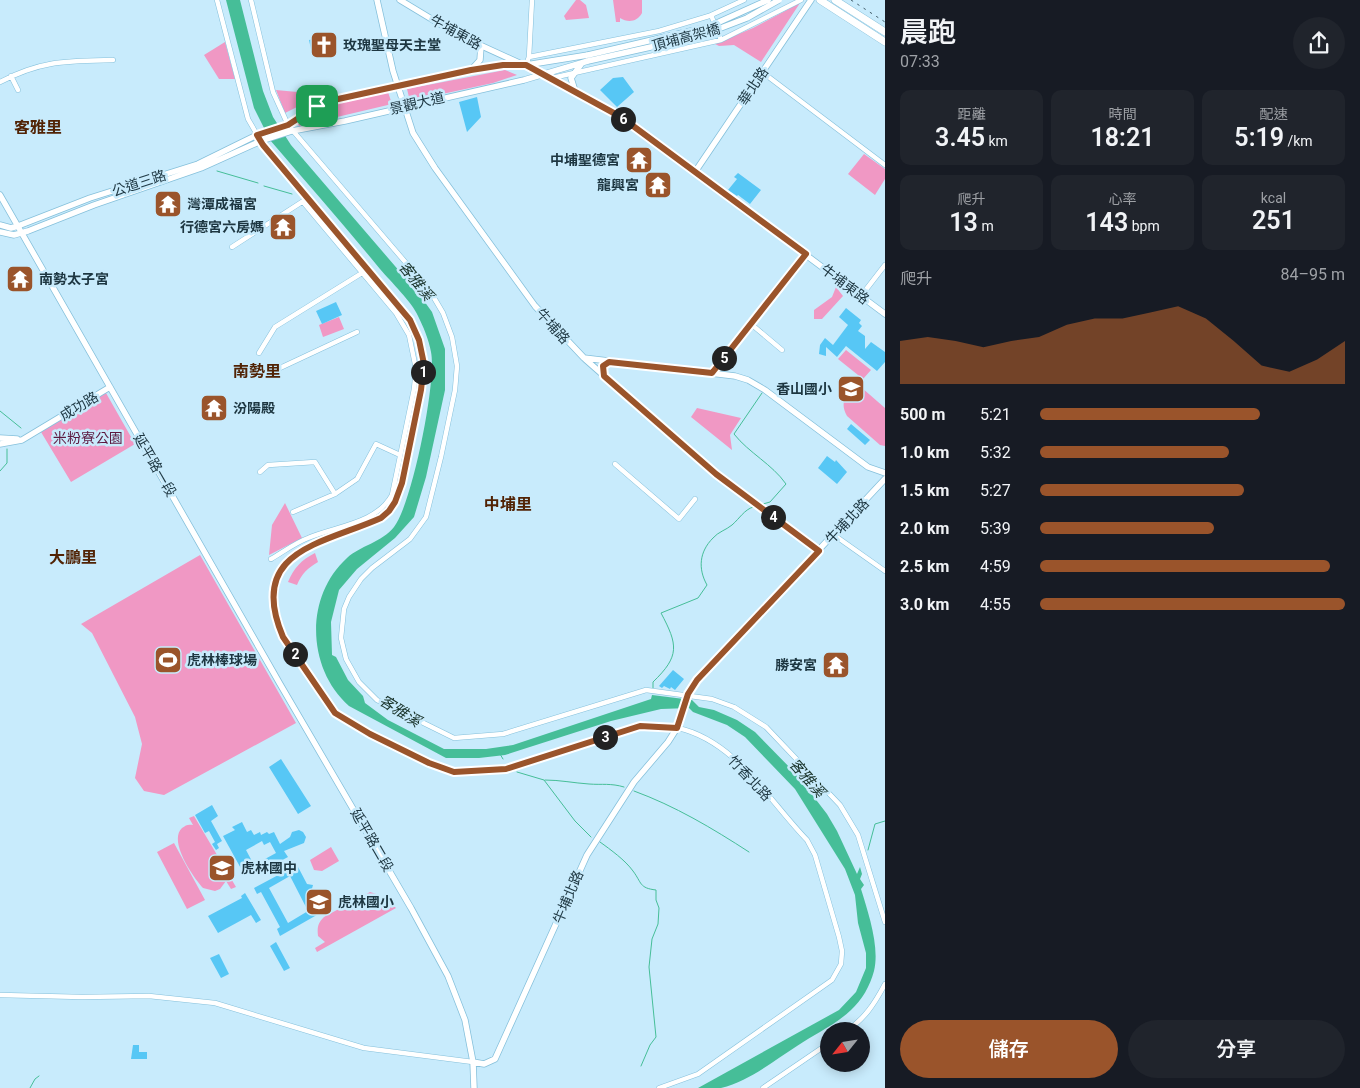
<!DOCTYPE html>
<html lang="zh-TW">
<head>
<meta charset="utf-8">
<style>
  body { margin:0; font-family:Roboto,"Noto Sans TC",sans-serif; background:#20242c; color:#f1f3f6; height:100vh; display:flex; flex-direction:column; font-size:19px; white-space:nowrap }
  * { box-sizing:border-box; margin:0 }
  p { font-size:16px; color:#9ea1a6 }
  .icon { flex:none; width:28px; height:28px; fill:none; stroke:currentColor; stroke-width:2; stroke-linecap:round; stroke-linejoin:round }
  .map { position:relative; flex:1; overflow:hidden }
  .side { display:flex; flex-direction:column; background:#171b24; width:475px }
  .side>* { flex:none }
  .needle { width:32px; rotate:240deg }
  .fabs { position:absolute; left:820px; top:1022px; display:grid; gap:10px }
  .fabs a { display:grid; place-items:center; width:50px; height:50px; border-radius:50%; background:#171b24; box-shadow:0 2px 12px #0003; font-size:25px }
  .pin { position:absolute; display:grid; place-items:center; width:42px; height:42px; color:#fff; margin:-21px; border-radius:10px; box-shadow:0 2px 8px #0006 }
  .km { position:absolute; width:25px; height:25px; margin:-12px; border-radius:50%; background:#222; color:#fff; font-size:14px; line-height:25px; text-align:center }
  .round { display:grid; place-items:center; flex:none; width:52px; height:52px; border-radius:26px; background:#20242c }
  .summary { display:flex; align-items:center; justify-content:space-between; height:85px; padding:0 15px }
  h1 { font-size:28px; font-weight:600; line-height:38px }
  .figures { display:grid; grid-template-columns:repeat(3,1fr); gap:8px; height:85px; padding:5px 15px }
  .figures div { display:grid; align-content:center; border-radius:10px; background:#20242c; text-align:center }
  .figures b { font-size:25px; font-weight:600 }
  .figures small { font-size:14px; font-weight:400 }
  .figures p { font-size:14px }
  .chart { height:140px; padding:10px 15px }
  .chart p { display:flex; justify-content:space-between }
  .chart svg { width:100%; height:90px; margin-top:5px; fill:#9a542b; opacity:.7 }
  .action { display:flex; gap:10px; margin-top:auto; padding:10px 15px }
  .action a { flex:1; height:58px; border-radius:30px; background:#9a542b; color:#fff; font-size:20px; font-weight:600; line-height:58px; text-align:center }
  .action a+a { background:#20242c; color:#f1f3f6 }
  ul { padding:0 15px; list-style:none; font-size:16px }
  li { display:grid; grid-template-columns:80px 60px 1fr; align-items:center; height:38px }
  li i { height:12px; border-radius:6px; background:#9a542b }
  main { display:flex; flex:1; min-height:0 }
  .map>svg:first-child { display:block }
</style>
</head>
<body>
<main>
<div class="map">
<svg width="885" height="1088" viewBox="0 0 885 1088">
  <rect width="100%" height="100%" fill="#c8ebfc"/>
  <path fill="#f098c4" d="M576,0h4l6,5 3,13 -23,2 -2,-4z
    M613,0h29v13c-5,9 -14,10 -22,5v4h-4z
    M800,3l-39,59 -27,-17 -15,1 -4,-2 38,-16z
    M225,42l10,37h-16l-15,-24z
    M505,70l12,5 -24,8 -83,18 -3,-12z
    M276,90l32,3 5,6 -28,14z
    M388,92l4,12 -93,22 -2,-4 33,-18z
    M864,154l21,15v10l-10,16 -27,-21z
    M836,287l7,9 -21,23h-8v-9l18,-13z
    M339,317l5,12 -21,8 -4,-12z
    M846,350l25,20 -8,9 -25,-20z
    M854,381l31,27v38l-5,-1 -33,-29c-7,-12 -3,-22 10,-26l-6,-6z
    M106,393l29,51 -64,38 -30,-50z
    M697,408l44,10 -11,17 2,15 -41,-33z
    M285,503l17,35 -33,17 3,-30z
    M315,553l3,9c-10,6 -16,11 -21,23l-9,-3c6,-14 13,-22 27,-29z
    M200,555l96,168 -132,72 -20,-4 -9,-13 7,-34 -7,-27 -43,-84 -11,-9z
    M194,816l42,71 -5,2 -5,-8 -6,8 -5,2 -12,-3c-10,-11 -35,-47 -21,-60 4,-3 6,-4 11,-3l-4,-7z
    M174,843l31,57 -18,9 -30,-57z
    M331,847l8,14 -17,10 -8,-1 -4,-10z
    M370,892c9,2 15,7 15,17l8,-4 3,3 -79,44 -2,-4 10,-6 -7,-6c-1,-9 0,-13 6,-19z"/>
  <path fill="#46be98" d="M226,0h14l23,91 10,26 18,28 128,149 13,18 13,37v41l-19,87 -12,40 -19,21 -38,31 -18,21 -8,32 1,33 4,2 12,23 15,16 2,7 23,17 56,29h42l27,-4 138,-46 1,-4 40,5 7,7 15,3 23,10 18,12 42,43 30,39 10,17 20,43 3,-7 2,7 -2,5 4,6 -3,4c7,23 19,58 13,82 -4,15 -12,29 -23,39 -16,15 -36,24 -54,36 -24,15 -47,35 -76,42 -7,0 -16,0 -23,0l141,-78 17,-18 10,-24v-15l-8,-30 -3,-28 -10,-26 -50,-80 -50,-52 -18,-12 -34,-13 -4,-4 -28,1 -50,12 -106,34 -26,3h-33l-97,-52c-42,-37 -45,-109 -2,-148 13,-12 35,-16 47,-31 18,-23 43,-146 37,-175 -2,-12 -8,-26 -13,-36 -6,-14 -27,-34 -38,-47 -36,-44 -73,-86 -110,-129l-16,-32z"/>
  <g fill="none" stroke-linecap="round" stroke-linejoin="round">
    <path stroke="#46be98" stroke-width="1" d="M217,171l41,12
      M264,186l28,8
      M762,393l-28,41c15,19 38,30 52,50l-16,18 -7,2
      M0,411l21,17
      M0,471l7,-8v-14
      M653,688v-6c27,-26 25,-37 8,-69l37,-15 9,-13c-9,-16 -8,-33 6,-47 5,-6 13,-8 19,-13 8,-7 12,-15 21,-18
      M500,754l3,5
      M517,772l27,8 31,41 16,16
      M545,780c15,0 29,3 44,4 13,1 22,-1 35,3
      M634,791c41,15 78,37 115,61
      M600,842c11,8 25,18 33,29 9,12 6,17 23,19v10l3,8 -1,16 -6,15 -3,28 7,70 -6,8 -9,21
      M868,850l7,-26 10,-3
      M30,1088l5,-9 4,-3"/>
  </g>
  <path fill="#57c7f5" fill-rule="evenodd" d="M322,37v4l8,-2 1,8 -7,1v3l-12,3 -3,-14z
    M623,77l11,15 -17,15 -17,-17 13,-12z
    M477,97l4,20 -14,15 -8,-30z
    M738,173l23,17 -11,14 -12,-9 -1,1 -9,-6 9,-11 -3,-2z
    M336,302l6,13 -20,9 -6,-13z
    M846,308l15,12 -2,3 3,3 -4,5 7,5v13l6,-7 14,10v10l-8,9 -31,-25 -9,11 -11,-10v9l-7,-2 1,-9 5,-7 8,7 15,-20 -9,-8z
    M851,424l19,16 -5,5 -18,-16z
    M827,456l8,6 1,-2 11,12 -10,12 -19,-16z
    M832,656l14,8 -5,10 -14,-8z
    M673,670l11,9 -9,11 -4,-3 -1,2 -6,-3 -2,2 -3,-2z
    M281,759l30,47 -13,8 -29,-47z
    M212,805l6,11 -7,5 11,20 -5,3 2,4 -3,2 -4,-6 3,-2 -6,-11 -4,2 -10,-18z
    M242,822l5,10 4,-2 3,5 6,-3 1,3 6,-3 2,2 5,-2 6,12 10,-7 2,-5 7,-2 4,2 3,5 -2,6 -20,8 4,6 -30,16 -2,-5 -12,6 -21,-38 12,-6 -3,-3zM262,841l2,4 6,-3 6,11 -22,12 -8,-15z
    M297,865l10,19 6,1 -2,7 11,20 -42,24 -3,-7 3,-2 -19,-35 -4,2 -3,-6zM290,876l18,35 -20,12 -19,-35z
    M245,893l16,27 -5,3 -5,-8 -33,18 -10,-17 34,-18 -1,-2z
    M276,942l14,26 -6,3 -14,-25z
    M219,954l10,20 -8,4 -11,-20z
    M133,1045h6v7h8v7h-16z"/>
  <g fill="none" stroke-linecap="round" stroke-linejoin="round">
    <g stroke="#85c0db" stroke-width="5.5">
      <path id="minor" d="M217,0l31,119 15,26 45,54
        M251,0l22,92 15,33 142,166 13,22 9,24 5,29 -2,24 -14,67 -15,60 -16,22 -38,29 -11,11 -12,18 -5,12 -3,29 5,21 13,23 18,18 77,38 49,-4 143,-44 66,9 22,8 32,20 74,78 18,30 27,87
        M711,15l10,25
        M529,57l130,-26 50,-15 35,-16
        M526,65l3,-8 3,-57
        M762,72l123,93
        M11,76l7,14
        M552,78l169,-38 80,-40
        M0,82c42,-22 67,-21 113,-22
        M232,247l76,-49 89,105c13,18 27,39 27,62 0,24 -21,131 -36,147 -14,15 -59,26 -80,34l-18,12 -13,20 -3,23 5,25 4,11 52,76 21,14 73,36 25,9 52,-3 134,-43c13,0 26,-1 38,2 58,13 91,73 129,112l8,15 24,82 3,14 -1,13 -9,16 -134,94 -39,14
        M861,296l24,-31
        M751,324l31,26
        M259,353l16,-26 87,-54
        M280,368l77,-36
        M712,373l95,-119
        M615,464l64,55 16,-20
        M260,472l8,-7 47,-3 20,32
        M293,512l42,-18 22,-15 19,-35 24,11
        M834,535l51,36
        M271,559c12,-7 24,-16 37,-21 28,-12 68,-14 84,-43l22,-106 2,-20 -7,-34 -13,-22 -93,-111
        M0,995l82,2 67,-1 66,7 149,45 109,14
        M846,1031c18,-11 29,-28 39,-47
        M763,1088l66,-45"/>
    </g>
    <g stroke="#85c0db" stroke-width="7">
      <path id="tertiary" d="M377,0l16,71 20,62 22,35 100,138 49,52 151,18 13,4 17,10 103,77 17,6
        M400,0l58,35 94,43 69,39 264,197
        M471,70l9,-10 1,-14
        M575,91l-4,-13 11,-15
        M695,172l116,-172
        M0,195l280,489 131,224 37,68 17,44 8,42 1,26
        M0,225l11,3 7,-2 72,-28 108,-34 59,-29 31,-10 29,-19 12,-5 142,-31 32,-5h23l62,-10
        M0,232l14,3 14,-4 66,-26 107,-37 60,-27 31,-10 53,-10 179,-41 64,-19
        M585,359l131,115 103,77
        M0,438l17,1
        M0,444l22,-4 88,-53
        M473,1062l11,2 11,-5 92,-204 47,-73 34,-40 9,-14 11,-34 9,-14 188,-201"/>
    </g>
    <g stroke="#85c0db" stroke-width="8">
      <path id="primary" d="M820,0l65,42
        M835,0l50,32"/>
    </g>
    <use href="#minor" stroke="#fff" stroke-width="4.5"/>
    <use href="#tertiary" stroke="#fff" stroke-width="5.5"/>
    <use href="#primary" stroke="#fff" stroke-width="7"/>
    <path stroke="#425d6a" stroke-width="1" stroke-dasharray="2.5 5" stroke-linecap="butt" d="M851,0l34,22"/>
    <g stroke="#85c0db" stroke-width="7" stroke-linecap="butt">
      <path id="tertiary-bridge" d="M588,55l120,-28 60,-27
        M588,61l112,-25 47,-18 32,-18"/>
    </g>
    <use href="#tertiary-bridge" stroke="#fff" stroke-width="5.5"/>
  </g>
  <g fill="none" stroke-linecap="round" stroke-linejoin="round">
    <g stroke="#fff" stroke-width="10">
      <path id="route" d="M503,65h23l95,52 185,137 -94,119 -103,-11 -6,4 1,10 112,98 103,77 -122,129 -9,14 -11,34 -37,-2 -134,43 -52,3 -25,-9 -59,-29 -35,-21 -52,-76c-37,-87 40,-93 98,-119l8,-7 6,-9 7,-19 19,-93 3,-26 -5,-24 -9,-20 -147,-175 -6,-10 31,-10 29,-19 12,-5 142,-31z"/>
    </g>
    <use href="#route" stroke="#9a542b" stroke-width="6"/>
  </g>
  <defs>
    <g id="church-square" transform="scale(1.4375)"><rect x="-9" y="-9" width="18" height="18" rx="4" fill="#9a542b" stroke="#c8ebfc"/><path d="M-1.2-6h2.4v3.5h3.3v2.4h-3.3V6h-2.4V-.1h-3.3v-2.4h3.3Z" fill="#fff"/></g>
    <g id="temple-square" transform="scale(1.4375)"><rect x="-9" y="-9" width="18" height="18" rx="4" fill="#9a542b" stroke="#c8ebfc"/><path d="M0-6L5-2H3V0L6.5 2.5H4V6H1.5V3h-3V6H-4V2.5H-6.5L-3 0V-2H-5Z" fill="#fff"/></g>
    <g id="school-square" transform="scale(1.4375)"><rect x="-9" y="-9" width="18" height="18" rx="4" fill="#9a542b" stroke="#c8ebfc"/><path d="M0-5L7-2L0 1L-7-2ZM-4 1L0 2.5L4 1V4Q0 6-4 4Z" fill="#fff"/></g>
    <g id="stadium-square" transform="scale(1.4375)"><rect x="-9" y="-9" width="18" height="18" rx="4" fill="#9a542b" stroke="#c8ebfc"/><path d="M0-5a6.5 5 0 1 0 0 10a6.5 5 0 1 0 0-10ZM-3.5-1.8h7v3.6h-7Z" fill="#fff"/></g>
  </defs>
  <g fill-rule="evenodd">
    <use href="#church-square" x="324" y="45"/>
    <use href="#temple-square" x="639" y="160"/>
    <use href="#temple-square" x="658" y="185"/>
    <use href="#temple-square" x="168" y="204"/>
    <use href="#temple-square" x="283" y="227"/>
    <use href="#temple-square" x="20" y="279"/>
    <use href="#school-square" x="851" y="389"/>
    <use href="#temple-square" x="214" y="408"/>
    <use href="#stadium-square" x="168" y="660"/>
    <use href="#temple-square" x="836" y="665"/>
    <use href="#school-square" x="222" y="868"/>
    <use href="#school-square" x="319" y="902"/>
  </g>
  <g text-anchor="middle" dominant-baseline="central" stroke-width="5" stroke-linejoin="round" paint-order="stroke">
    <g font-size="14" fill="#1d3641" stroke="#c8ebfc">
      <text transform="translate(456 32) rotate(29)">牛埔東路</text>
      <text transform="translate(686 37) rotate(-15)">頂埔高架橋</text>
      <text transform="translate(753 86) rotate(-56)">華北路</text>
      <text transform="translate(417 103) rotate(-13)">景觀大道</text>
      <text transform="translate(139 183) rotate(-18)">公道三路</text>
      <text transform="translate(845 284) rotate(37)">牛埔東路</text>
      <text transform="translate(553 326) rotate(48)">牛埔路</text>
      <text transform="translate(79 406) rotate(-31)">成功路</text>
      <text transform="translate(155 465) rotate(60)">延平路一段</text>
      <text transform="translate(847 521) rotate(-47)">牛埔北路</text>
      <text transform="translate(750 778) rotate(47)">竹香北路</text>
      <text transform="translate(372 840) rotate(60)">延平路二段</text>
      <text transform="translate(568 897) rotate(-67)">牛埔北路</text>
    </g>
    <g font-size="14" font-weight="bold" fill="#1d3641" stroke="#c8ebfc" text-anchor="start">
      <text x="343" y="45">玫瑰聖母天主堂</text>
      <text x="620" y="160" text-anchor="end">中埔聖德宮</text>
      <text x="639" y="185" text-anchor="end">龍興宮</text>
      <text x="187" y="204">灣潭成福宮</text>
      <text x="264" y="227" text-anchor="end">行德宮六房媽</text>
      <text x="39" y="279">南勢太子宮</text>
      <text x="832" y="389" text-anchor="end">香山國小</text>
      <text x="233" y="408">汾陽殿</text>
      <text x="187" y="660">虎林棒球場</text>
      <text x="817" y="665" text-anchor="end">勝安宮</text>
      <text x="241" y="868">虎林國中</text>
      <text x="338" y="902">虎林國小</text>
    </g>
    <g font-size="14" fill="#5c183f" stroke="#c8ebfc">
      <text x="88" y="438">米粉寮公園</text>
    </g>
    <g font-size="15" font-style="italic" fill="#183229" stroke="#c8ebfc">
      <text transform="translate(416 281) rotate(51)">客雅溪</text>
      <text transform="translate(400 711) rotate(32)">客雅溪</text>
      <text transform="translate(807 778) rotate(49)">客雅溪</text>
    </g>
    <g font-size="16" font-weight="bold" fill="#512305" stroke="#c8ebfc">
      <text x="38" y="127">客雅里</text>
      <text x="257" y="371">南勢里</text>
      <text x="508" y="504">中埔里</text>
      <text x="73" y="557">大鵬里</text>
    </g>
  </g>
</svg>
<div class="fabs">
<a><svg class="needle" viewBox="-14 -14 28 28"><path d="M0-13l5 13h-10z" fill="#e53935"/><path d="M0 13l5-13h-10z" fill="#9ea1a6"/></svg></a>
</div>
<div class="pin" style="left:317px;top:106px;background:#1e9e55"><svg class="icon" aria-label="arrive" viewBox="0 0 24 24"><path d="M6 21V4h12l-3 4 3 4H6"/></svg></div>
<b class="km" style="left:423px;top:372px">1</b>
<b class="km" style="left:295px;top:654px">2</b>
<b class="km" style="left:605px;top:737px">3</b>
<b class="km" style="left:773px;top:517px">4</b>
<b class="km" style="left:724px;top:358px">5</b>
<b class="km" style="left:623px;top:119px">6</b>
</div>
<section class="side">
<div class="summary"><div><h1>晨跑</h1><p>07:33</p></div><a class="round"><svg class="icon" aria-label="share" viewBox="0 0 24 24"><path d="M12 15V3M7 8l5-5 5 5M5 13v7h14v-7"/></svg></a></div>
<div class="figures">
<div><p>距離</p><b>3.45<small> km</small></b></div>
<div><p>時間</p><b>18:21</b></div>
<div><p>配速</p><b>5:19<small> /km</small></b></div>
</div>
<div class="figures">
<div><p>爬升</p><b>13<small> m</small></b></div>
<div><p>心率</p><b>143<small> bpm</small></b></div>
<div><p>kcal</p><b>251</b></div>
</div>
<div class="chart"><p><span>爬升</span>84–95 m</p>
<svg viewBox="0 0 160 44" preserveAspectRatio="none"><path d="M0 44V23L10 21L20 23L30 26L40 23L50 21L60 15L70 12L80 12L90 9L100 6L110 12L120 23L130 35L140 38L150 32L160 23V44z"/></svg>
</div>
<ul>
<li><b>500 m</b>5:21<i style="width:72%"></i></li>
<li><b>1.0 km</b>5:32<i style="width:62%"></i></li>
<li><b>1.5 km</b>5:27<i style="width:67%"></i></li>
<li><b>2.0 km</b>5:39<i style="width:57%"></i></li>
<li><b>2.5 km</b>4:59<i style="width:95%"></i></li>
<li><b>3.0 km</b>4:55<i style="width:100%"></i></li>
</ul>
<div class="action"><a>儲存</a><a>分享</a></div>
</section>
</main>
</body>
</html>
